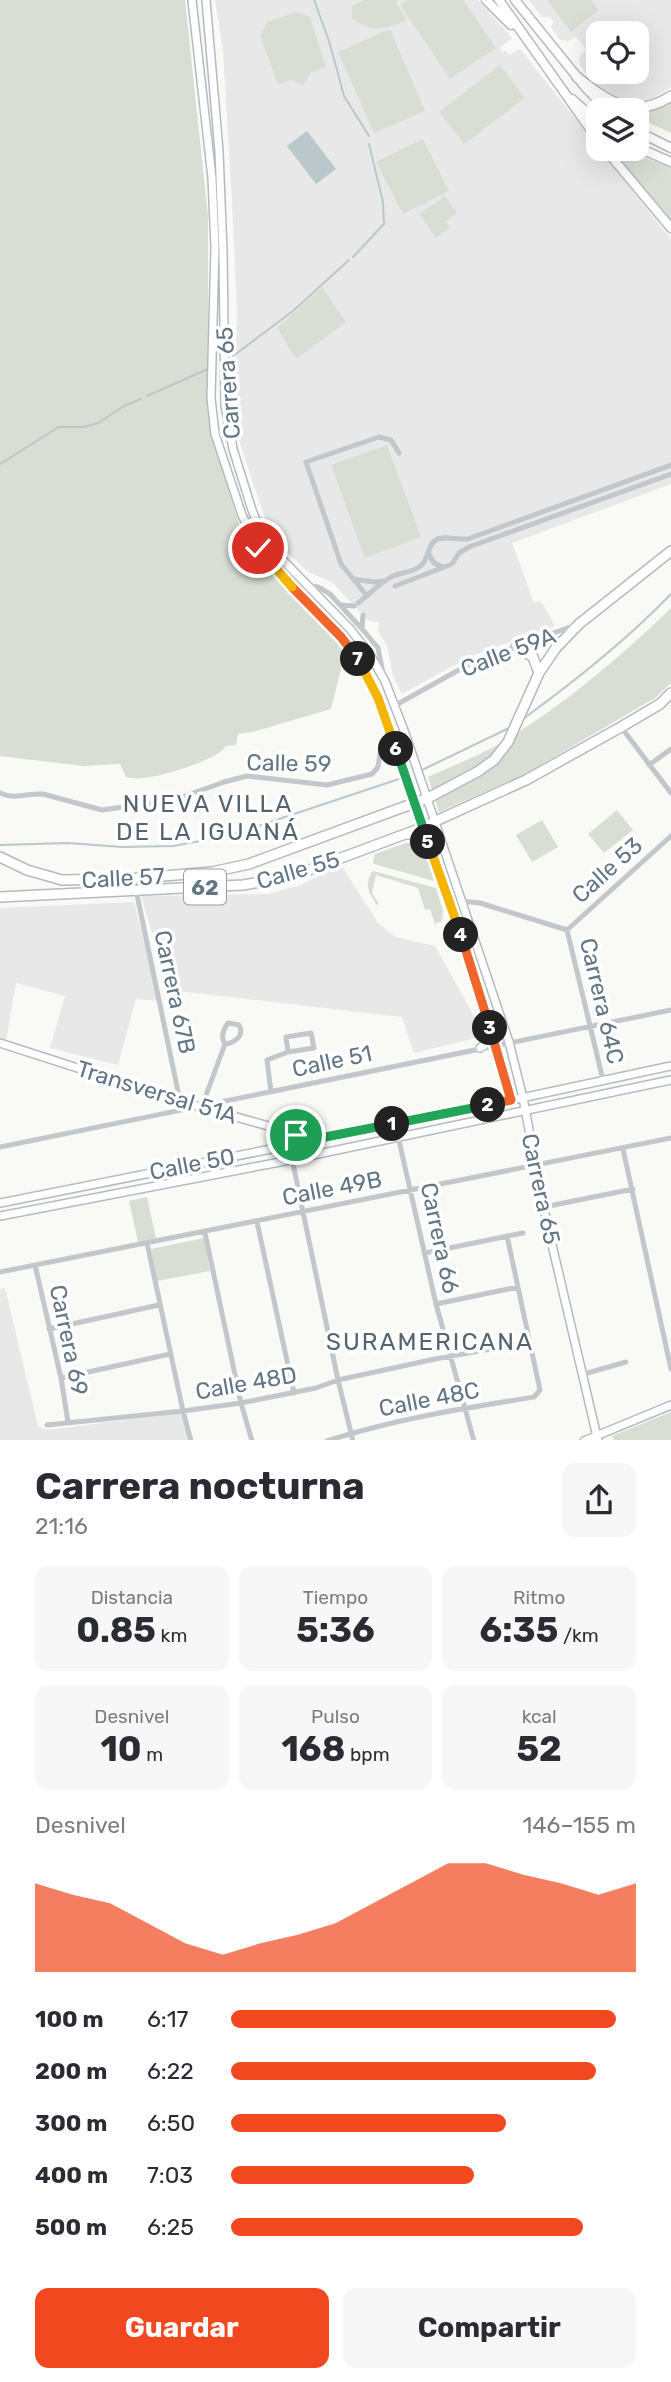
<!DOCTYPE html>
<html lang="es">
<head>
<meta charset="utf-8">
<style>
  body { margin:0; font-family:Rubik,sans-serif; background:#f7f7f7; color:#2b2b33; height:100vh; display:flex; flex-direction:column; font-size:26px; white-space:nowrap }
  * { box-sizing:border-box; margin:0 }
  p { font-size:23px; color:#7c7c81 }
  .icon { flex:none; width:38px; height:38px; fill:none; stroke:currentColor; stroke-width:2; stroke-linecap:round; stroke-linejoin:round }
  .map { position:relative; height:1440px; overflow:hidden }
  .details { display:flex; flex-direction:column; background:#fff; flex:1 }
  .details>* { flex:none }
  .buttons { position:absolute; left:586px; top:21px; display:grid; gap:14px }
  .buttons a { display:grid; place-items:center; width:63px; height:63px; border-radius:14px; background:#fff; box-shadow:0 7px 28px #0002; font-size:35px }
  .pin { position:absolute; display:grid; place-items:center; width:60px; height:60px; color:#fff; margin:-30px; border:4px solid #fff; border-radius:50%; box-shadow:0 2px 7px #0007 }
  .km { position:absolute; width:35px; height:35px; margin:-18px; border-radius:50%; background:#222; color:#fff; font-size:19px; line-height:35px; text-align:center }
  .round { display:grid; place-items:center; flex:none; width:74px; height:74px; border-radius:14px; background:#f7f7f7 }
  .summary { display:flex; align-items:center; justify-content:space-between; height:119px; padding:0 35px }
  h1 { font-size:38px; font-weight:700; line-height:52px }
  .figures { display:grid; grid-template-columns:repeat(3,1fr); gap:10px; height:119px; padding:7px 35px }
  .figures div { display:grid; align-content:center; border-radius:14px; background:#f7f7f7; text-align:center }
  .figures b { font-size:35px; font-weight:700 }
  .figures small { font-size:19px; font-weight:400 }
  .figures p { font-size:19px }
  .chart { height:196px; padding:14px 35px }
  .chart p { display:flex; justify-content:space-between }
  .chart svg { width:100%; height:126px; margin-top:7px; fill:#f1481f; opacity:.7 }
  .primary-button { display:flex; gap:14px; margin-top:auto; padding:14px 35px }
  .primary-button a { flex:1; height:80px; border-radius:14px; background:#f1481f; color:#fff; font-size:28px; font-weight:700; line-height:80px; text-align:center }
  .primary-button a+a { background:#f7f7f7; color:#2b2b33 }
  ul { padding:0 35px; list-style:none; font-size:23px }
  li { display:grid; grid-template-columns:112px 84px 1fr; align-items:center; height:52px }
  li i { height:18px; border-radius:9px; background:#f1481f }
  .map>svg:first-child { display:block }
</style>
</head>
<body>
<div class="map">
<svg width="671" height="1441" viewBox="0 0 671 1441">
  <rect width="100%" height="100%" fill="#f9f9f6"/>
  <path fill="#e7e8e7" fill-rule="evenodd" d="M215,0h263l34,38 -12,10 2,4 4,-2 3,5 11,-6 151,190v245l-159,59 22,60 7,-2 14,25 -84,30 -69,38 -9,-18 -6,-31 -9,-14 1,-9 -11,-1 -36,-39 -24,-10 -29,-27 -12,-20 -30,-91 -2,-27 2,-96 -5,-111 -9,-149z
    M529,0h142v87l-18,11 -12,3h-16l-17,-7 -18,-15 -10,-14 -1,-7 7,-9 -10,-12 -8,4 -8,-1 -9,-13 3,-5 -4,-5h-8zM598,33h39v39h-39z
    M341,865l37,58 17,14 40,9 44,79 4,7 -3,5 -66,16 -12,-36 -232,-27 -29,-94 127,-2 33,-9z
    M134,902l26,99 -24,-2 -18,66 -68,-17 15,-52 -49,-13 -10,58 -6,-2v-131z
    M5,1288l33,138 9,4 135,-17 8,28h-190v-152z"/>
  <path fill="#d9ded5" d="M0,0h185l23,216v159l1,36 6,35 27,87 12,20 92,96 -15,60 -79,23 -14,2 -2,11 -10,1c-8,14 -66,31 -83,32 -6,1 -12,0 -17,-1l-6,-13 -37,2 -83,-10z
    M364,0h35l-3,3 11,17c-22,10 -36,13 -55,-2v-12z
    M408,0h55l33,48 -46,31 -50,-74z
    M547,0h44l8,10 -28,22z
    M297,12l13,5 16,50 -16,6 -6,12 -13,-5 -13,4 -18,-48 7,-14z
    M390,29l35,82 -51,22 -36,-81z
    M500,65l25,33 -61,46 -25,-32z
    M671,100v33l-34,-16v-6z
    M423,139l26,52 -46,23 -27,-52z
    M611,149h17l25,12 18,6v55z
    M445,196l12,17 -11,8 4,7 -14,10 -17,-24z
    M322,287l24,35 -50,37 -19,-31z
    M387,445l34,92 -56,21 -34,-93z
    M671,608v75l-16,15 -132,77 -84,37 -11,-35c24,-11 50,-21 73,-34 59,-35 121,-87 170,-135z
    M617,810l16,20 -29,23 -16,-19z
    M542,820l16,27 -26,15 -16,-27z
    M406,843c21,-3 23,23 28,38l-60,-17 -1,-3 2,-7z
    M373,871l63,17 7,23 -1,10 -6,2v4l-6,-18 -5,1 -7,-22 -42,-13 -4,18 7,11 -2,1c-8,-12 -14,-21 -4,-34z
    M147,1197l9,42 -18,3 -9,-41z
    M204,1238l6,33 -53,10 -6,-32z
    M671,1412v28h-57l-2,-4z"/>
  <path fill="#bac8cc" d="M307,131l29,38 -20,15 -29,-38z"/>
  <g fill="none" stroke-linecap="round" stroke-linejoin="round">
    <path stroke="#bac8cc" stroke-width="2" d="M314,0l15,41 15,55 25,40
      M353,257l31,-33 -1,-22 -14,-58
      M233,356l60,-45 56,-51
      M147,396l61,-27
      M0,464l59,-37h25l14,-4 26,-17 17,-7
      M523,719c52,-38 103,-78 148,-125
      M420,771l89,-43
      M0,845l68,-2 54,4 51,-1 55,-10 174,-58"/>
    <g stroke="#b4bbc0" stroke-width="10">
      <path id="secondary" d="M192,0l20,178 3,69 -4,151 4,36 27,81 16,33 93,101 20,32 89,250 51,169
        M206,0l13,151 4,102 2,152 8,44 19,61 10,25 13,17 75,77 19,24 16,28 20,52 104,309 14,56 23,121 52,222
        M0,1043l180,58 134,38
        M480,1048l6,-4 4,-10
        M0,1203l437,-87 234,-50
        M0,1216l280,-54 391,-82
        M584,1441l87,-36"/>
    </g>
    <g stroke="#b5bbbf" stroke-width="11">
      <path id="primary" d="M486,0l25,25
        M499,0l99,140
        M515,0l71,88 21,22
        M572,99l26,23
        M637,131l34,17
        M637,147l34,15
        M605,149l66,79"/>
    </g>
    <g stroke="#b5babe" stroke-width="12">
      <path id="trunk" d="M577,77c30,24 56,44 94,19
        M517,646l16,11 6,16
        M408,834l10,1 11,9
        M0,857l27,13 35,10 65,-1 85,-7 37,-8 179,-66 49,-26 17,-12 14,-18 31,-69 17,-25 23,-24 92,-73
        M0,897l243,-12 47,-8 126,-47 110,-50 95,-53 39,-23 11,-11"/>
    </g>
    <path stroke="#c2c7cb" stroke-width="5" d="M429,554l5,9 9,4
      M354,579l19,3 12,-1
      M308,586l10,1 12,7 33,36 15,18 6,30
      M395,586l57,-22 7,-11 10,-6 202,-73
      M367,596l-26,-32 -35,-102 73,-25 12,3 8,13
      M358,603c11,-8 22,-21 35,-27 8,-3 19,-4 26,-9 11,-7 7,-21 17,-27 7,-5 22,0 32,-1l203,-74
      M340,605l14,1
      M362,627l1,-12
      M394,706l81,-45 101,-36
      M621,727l50,66
      M649,765l22,-16
      M0,793c15,7 27,0 43,1l59,16 72,-10 50,-18 23,-6 80,9 45,-11 6,-7 3,-21 11,-8
      M136,890l44,211
      M461,901l19,2 87,27
      M567,930l36,150
      M567,930l104,-94
      M271,1092l-4,-32 21,-8 26,-4 -3,-15 -25,4 2,15
      M202,1106l23,-62c-5,-7 -2,-14 3,-21l11,2c6,10 -4,18 -14,19
      M395,1123l41,181 38,137
      M0,1147l671,-137
      M623,1149l48,220
      M292,1159l46,221 15,61
      M544,1207l89,-18
      M257,1222l37,171
      M205,1233l36,170 11,38
      M147,1243l36,168 8,30
      M425,1253l98,-20
      M35,1265l26,113 7,44
      M0,1272l671,-134
      M436,1304l82,-17
      M49,1329l110,-24
      M584,1374l42,-12
      M61,1378l109,-24
      M47,1425l136,-14 58,-8 75,-15 22,-8 97,-21 94,-17
      M327,1441c67,-22 138,-33 207,-44l6,-7 -33,-154"/>
    <use href="#secondary" stroke="#fff" stroke-width="7"/>
    <use href="#primary" stroke="#fff" stroke-width="8"/>
    <use href="#trunk" stroke="#fff" stroke-width="9"/>
  </g>
  <g fill="none" stroke-linecap="round" stroke-linejoin="round">
    <g stroke="#fff" stroke-width="14">
      <path id="split-1" d="M296,1135l19,4 77,-15"/>
    </g>
    <g stroke="#fff" stroke-width="14">
      <path id="split-2" d="M392,1124l96,-19"/>
    </g>
    <g stroke="#fff" stroke-width="14">
      <path id="split-3" d="M488,1105l23,-5 -21,-72"/>
    </g>
    <g stroke="#fff" stroke-width="14">
      <path id="split-4" d="M461,935l29,93"/>
    </g>
    <g stroke="#fff" stroke-width="14">
      <path id="split-5" d="M428,842l33,93"/>
    </g>
    <g stroke="#fff" stroke-width="14">
      <path id="split-6" d="M396,749l32,93"/>
    </g>
    <g stroke="#fff" stroke-width="14">
      <path id="split-7" d="M358,659l20,39 18,51"/>
    </g>
    <g stroke="#fff" stroke-width="14">
      <path id="split-8" d="M292,587l49,50 17,22"/>
    </g>
    <g stroke="#fff" stroke-width="14">
      <path id="split-9" d="M258,548l34,39"/>
    </g>
    <use href="#split-1" stroke="#22a559" stroke-width="9"/>
    <use href="#split-2" stroke="#22a559" stroke-width="9"/>
    <use href="#split-3" stroke="#f0652b" stroke-width="9"/>
    <use href="#split-4" stroke="#f0652b" stroke-width="9"/>
    <use href="#split-5" stroke="#f5b400" stroke-width="9"/>
    <use href="#split-6" stroke="#22a559" stroke-width="9"/>
    <use href="#split-7" stroke="#f5b400" stroke-width="9"/>
    <use href="#split-8" stroke="#f0652b" stroke-width="9"/>
    <use href="#split-9" stroke="#f5b400" stroke-width="9"/>
  </g>
  <g text-anchor="middle" dominant-baseline="central" stroke-width="7" stroke-linejoin="round" paint-order="stroke">
    <rect fill="#fff" stroke="#919fa9" stroke-width="2" x="184" y="869.5" width="42" height="35" rx="5"/>
    <g font-size="21" font-weight="bold" fill="#627684">
      <text x="205" y="887">62</text>
    </g>
    <g font-size="23" fill="#627684" stroke="#fff">
      <text transform="translate(228 383) rotate(-94)">Carrera 65</text>
      <text transform="translate(508 652) rotate(-21)">Calle 59A</text>
      <text transform="translate(289 763) rotate(1)">Calle 59</text>
      <text transform="translate(298 870) rotate(-16)">Calle 55</text>
      <text transform="translate(607 870) rotate(-42)">Calle 53</text>
      <text transform="translate(123 878) rotate(-3)">Calle 57</text>
      <text transform="translate(175 992) rotate(78)">Carrera 67B</text>
      <text transform="translate(602 1001) rotate(77)">Carrera 64C</text>
      <text transform="translate(332 1061) rotate(-12)">Calle 51</text>
      <text transform="translate(157 1092) rotate(17)">Transversal 51A</text>
      <text transform="translate(192 1164) rotate(-11)">Calle 50</text>
      <text transform="translate(332 1188) rotate(-11)">Calle 49B</text>
      <text transform="translate(541 1189) rotate(78)">Carrera 65</text>
      <text transform="translate(440 1238) rotate(78)">Carrera 66</text>
      <text transform="translate(69 1340) rotate(78)">Carrera 69</text>
      <text transform="translate(246 1383) rotate(-10)">Calle 48D</text>
      <text transform="translate(429 1399) rotate(-11)">Calle 48C</text>
    </g>
    <g font-size="24" letter-spacing="2" fill="#54646e" stroke="#fff">
      <text x="208" y="804">NUEVA VILLA<tspan x="208" dy="28">DE LA IGUANÁ</tspan></text>
      <text x="430" y="1342">SURAMERICANA</text>
    </g>
  </g>
</svg>
<div class="buttons">
<a><svg class="icon" aria-label="locate" viewBox="0 0 24 24"><circle cx="12" cy="12" r="6"/><path d="M12 2v4M12 18v4M2 12h4M18 12h4"/></svg></a>
<a><svg class="icon" aria-label="layers" viewBox="0 0 24 24"><path d="M12 4l9 5-9 5-9-5zM3 14l9 5 9-5"/></svg></a>
</div>
<div class="pin" style="left:296px;top:1135px;background:#1e9e55"><svg class="icon" aria-label="arrive" viewBox="0 0 24 24"><path d="M6 21V4h12l-3 4 3 4H6"/></svg></div>
<div class="pin" style="left:258px;top:548px;background:#d93025"><svg class="icon" aria-label="check" viewBox="0 0 24 24"><path d="M5 12l5 5 9-10"/></svg></div>
<b class="km" style="left:392px;top:1124px">1</b>
<b class="km" style="left:488px;top:1105px">2</b>
<b class="km" style="left:490px;top:1028px">3</b>
<b class="km" style="left:461px;top:935px">4</b>
<b class="km" style="left:428px;top:842px">5</b>
<b class="km" style="left:396px;top:749px">6</b>
<b class="km" style="left:358px;top:659px">7</b>
</div>
<section class="details">
<div class="summary"><div><h1>Carrera nocturna</h1><p>21:16</p></div><a class="round"><svg class="icon" aria-label="share" viewBox="0 0 24 24"><path d="M12 15V3M7 8l5-5 5 5M5 13v7h14v-7"/></svg></a></div>
<div class="figures">
<div><p>Distancia</p><b>0.85<small> km</small></b></div>
<div><p>Tiempo</p><b>5:36</b></div>
<div><p>Ritmo</p><b>6:35<small> /km</small></b></div>
</div>
<div class="figures">
<div><p>Desnivel</p><b>10<small> m</small></b></div>
<div><p>Pulso</p><b>168<small> bpm</small></b></div>
<div><p>kcal</p><b>52</b></div>
</div>
<div class="chart"><p><span>Desnivel</span>146–155 m</p>
<svg viewBox="0 0 160 44" preserveAspectRatio="none"><path d="M0 44V13L10 17L20 20L30 27L40 34L50 38L60 34L70 31L80 27L90 20L100 13L110 6L120 6L130 10L140 13L150 17L160 13V44z"/></svg>
</div>
<ul>
<li><b>100 m</b>6:17<i style="width:95%"></i></li>
<li><b>200 m</b>6:22<i style="width:90%"></i></li>
<li><b>300 m</b>6:50<i style="width:68%"></i></li>
<li><b>400 m</b>7:03<i style="width:60%"></i></li>
<li><b>500 m</b>6:25<i style="width:87%"></i></li>
</ul>
<div class="primary-button"><a>Guardar</a><a>Compartir</a></div>
</section>
</body>
</html>
